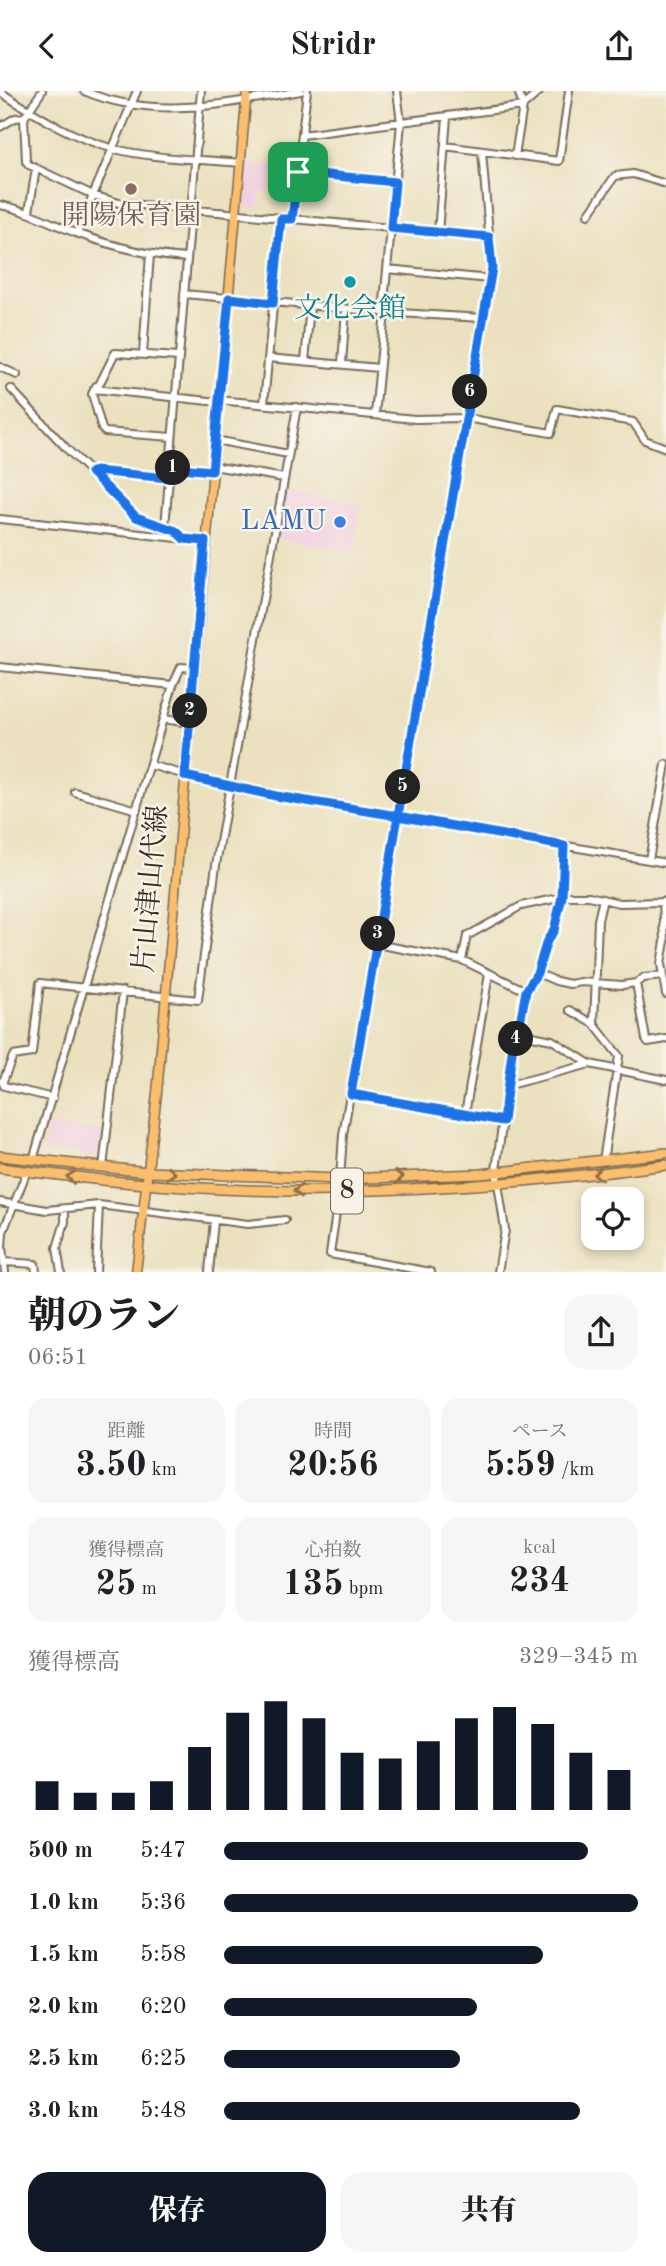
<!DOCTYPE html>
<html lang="ja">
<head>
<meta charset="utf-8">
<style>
  body { margin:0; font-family:"Old Standard TT","Noto Serif JP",serif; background:#f6f6f6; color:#202124; height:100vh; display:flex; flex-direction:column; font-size:26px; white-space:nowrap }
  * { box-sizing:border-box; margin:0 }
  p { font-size:23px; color:#757577 }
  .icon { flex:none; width:38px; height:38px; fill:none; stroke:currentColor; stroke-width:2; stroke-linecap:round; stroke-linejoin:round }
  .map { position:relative; height:1181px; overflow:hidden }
  .panel { display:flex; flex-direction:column; background:#fff; flex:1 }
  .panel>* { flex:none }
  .fabs { position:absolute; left:581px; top:1096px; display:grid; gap:14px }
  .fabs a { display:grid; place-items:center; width:63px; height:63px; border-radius:14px; background:#fff; box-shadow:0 4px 10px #0003; font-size:35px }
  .pin { position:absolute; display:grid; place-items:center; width:60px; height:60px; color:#fff; margin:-30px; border-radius:14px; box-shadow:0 4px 10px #0006 }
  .km { position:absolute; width:35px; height:35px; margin:-18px; border-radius:50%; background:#222; color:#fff; font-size:19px; line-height:35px; text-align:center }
  .round { display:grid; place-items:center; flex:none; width:74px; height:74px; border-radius:21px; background:#f6f6f6 }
  .summary { display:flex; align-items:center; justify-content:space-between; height:119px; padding:0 28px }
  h1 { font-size:38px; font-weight:800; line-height:52px }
  .stats { display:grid; grid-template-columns:repeat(3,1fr); gap:10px; height:119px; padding:7px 28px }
  .stats div { display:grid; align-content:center; border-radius:18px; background:#f6f6f6; text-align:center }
  .stats b { font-size:35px; font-weight:800 }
  .stats small { font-size:19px; font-weight:400 }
  .stats p { font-size:19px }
  .chart { height:196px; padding:14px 28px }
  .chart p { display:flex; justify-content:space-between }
  .chart svg { width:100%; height:126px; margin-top:7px; stroke:#111827; stroke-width:6 }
  .primary-button { display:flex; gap:14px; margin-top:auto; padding:14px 28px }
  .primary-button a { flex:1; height:80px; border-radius:21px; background:#111827; color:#fff; font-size:28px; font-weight:800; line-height:80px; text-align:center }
  .primary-button a+a { background:#f6f6f6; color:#202124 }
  ul { padding:0 28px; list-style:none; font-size:23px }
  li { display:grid; grid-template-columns:112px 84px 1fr; align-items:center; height:52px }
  li i { height:18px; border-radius:9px; background:#111827 }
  header { display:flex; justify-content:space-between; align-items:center; height:91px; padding:0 28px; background:#fff; font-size:32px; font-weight:800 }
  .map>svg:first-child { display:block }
</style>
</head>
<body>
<header><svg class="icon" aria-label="back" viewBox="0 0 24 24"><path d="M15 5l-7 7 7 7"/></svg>Stridr<svg class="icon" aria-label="share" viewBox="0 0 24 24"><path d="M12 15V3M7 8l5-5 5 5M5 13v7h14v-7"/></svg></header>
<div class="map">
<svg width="666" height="1181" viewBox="0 0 666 1181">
  <rect width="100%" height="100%" fill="#f7f3e8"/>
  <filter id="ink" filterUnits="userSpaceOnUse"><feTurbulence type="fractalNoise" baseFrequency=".0143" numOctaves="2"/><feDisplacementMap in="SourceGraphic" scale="14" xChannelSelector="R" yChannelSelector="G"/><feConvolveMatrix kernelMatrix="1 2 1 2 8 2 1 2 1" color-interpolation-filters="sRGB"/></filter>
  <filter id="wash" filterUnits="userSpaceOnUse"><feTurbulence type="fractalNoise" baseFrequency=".00686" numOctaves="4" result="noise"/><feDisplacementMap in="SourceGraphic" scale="28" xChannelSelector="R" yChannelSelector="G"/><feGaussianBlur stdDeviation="1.57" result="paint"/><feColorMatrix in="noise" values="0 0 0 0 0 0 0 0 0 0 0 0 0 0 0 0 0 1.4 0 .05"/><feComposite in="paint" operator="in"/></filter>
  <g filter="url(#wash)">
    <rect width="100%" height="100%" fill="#ebe1bf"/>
    <path fill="#f2cfe0" d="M246,73l26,2 -3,26h-8l-1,17 -17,-4z
      M284,399l78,14 -9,48 -78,-14z
      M49,1034l54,6 -2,26 -59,-7z"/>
  </g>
  <g filter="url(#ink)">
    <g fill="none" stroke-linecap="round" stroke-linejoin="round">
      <g stroke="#796a56" stroke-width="10">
        <path id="minor" d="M42,0l-18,27 2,43 3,4 64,30 26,8 370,34
          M84,0c70,30 144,12 217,0
          M0,1c35,22 70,45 111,56 41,11 87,11 129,15
          M0,36l15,-9 10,-1
          M302,44l221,-29 17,-15
          M445,55l114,15 10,-70
          M515,65l8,-50 -5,-15
          M298,81l97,10
          M0,114c27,5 50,18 76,28 36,13 73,23 111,25
          M29,121l7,-44
          M588,124l27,-39 18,-2 33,10
          M292,128l15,-128
          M77,142l60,-142
          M438,142l9,-116
          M387,178l103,10
          M184,203l199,18 99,6
          M383,221l18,-189 -4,-32
          M143,263l7,-100
          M268,267l111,10
          M305,270l5,-55
          M342,273l4,-55
          M0,276l17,8
          M11,298l57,61 69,67 39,14 8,8
          M94,298l125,13
          M219,309l196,19 51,-1 85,15 6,-24 76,13 12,18 21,8
          M264,313l17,-185
          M375,324l10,-103
          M172,346l-67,-5 -3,-3 -10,-35 4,-8 3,-1 16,-32 64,4
          M215,349l73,14
          M213,375l71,12
          M169,376l43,4
          M91,381l4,-1 73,7
          M0,428l206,22
          M165,436l36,-436
          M0,576l173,18
          M163,628l27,4
          M150,674l75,21 51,10 390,67
          M75,701l62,18
          M649,769l17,-96
          M603,808l-5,21 -4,104 25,32 -16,105
          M663,811l2,39 -4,23 5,30
          M376,853l86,16 64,31
          M462,869l5,-24 54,-30 47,-10h21l30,7 44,-1 3,-2
          M537,882l19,8 14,3 11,-2 41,3 14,-2 7,-5 20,-2
          M636,892l10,56 2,3 18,-3
          M570,919l24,14
          M518,942l34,7 38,24
          M2,990l2,5 49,12
          M3,990l10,-25 19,-3 8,-70 158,17 18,-135 81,-458
          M509,994l81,-21 76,16
          M351,1003l153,27
          M465,1023l24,-140
          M33,1069l140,-475 8,-18 12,1
          M103,1077l20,-177
          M340,1088l3,-44 149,-867 -10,-116
          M339,1101l-9,62 101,18
          M0,1111l47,8 52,-5 149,19 37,-4
          M4,1171l31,2 1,8
          M5,1181l-3,-25 1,-15 24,-61
          M61,1181l-4,-24 8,-26v-13
          M96,1181l3,-67
          M209,1181l5,-51
          M498,1181l7,-42 -9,-60 17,-125 5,-12 8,-42 11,-18 10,-32 7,-11 3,-11 5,-22 1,-51"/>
      </g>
      <g stroke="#796a56" stroke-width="11">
        <path id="major" d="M136,1181l21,-179 90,-1002"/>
      </g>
      <g stroke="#796a56" stroke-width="12">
        <path id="highway" d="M0,1065l148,16 192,7 141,-5 185,-21
          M0,1077c83,10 165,20 248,22 140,5 280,-7 418,-25"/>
      </g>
      <use href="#minor" stroke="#fff" stroke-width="6"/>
      <use href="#major" stroke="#fabe6d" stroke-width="8"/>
      <use href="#highway" stroke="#fabe6d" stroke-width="9"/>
    </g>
    <defs><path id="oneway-chevron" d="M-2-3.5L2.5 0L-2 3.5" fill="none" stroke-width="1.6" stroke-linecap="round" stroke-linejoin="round" transform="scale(1.75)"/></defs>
    <g stroke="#916d42">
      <use href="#oneway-chevron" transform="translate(171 1082) rotate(3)"/>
      <use href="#oneway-chevron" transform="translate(598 1083) rotate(174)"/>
      <use href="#oneway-chevron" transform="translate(71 1086) rotate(-173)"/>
      <use href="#oneway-chevron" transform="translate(399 1086) rotate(-2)"/>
      <use href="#oneway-chevron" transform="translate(298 1100) rotate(-180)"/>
    </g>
  </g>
  <g fill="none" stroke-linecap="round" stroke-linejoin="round" filter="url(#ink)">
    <g stroke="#fff" stroke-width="14">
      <path id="route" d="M298,81l-6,47h-11l-8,84 -44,-5 -17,173 -43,-4 -1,11 -73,-7 -4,1 45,45 40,14 8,8 21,2 -20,235 91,20 122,20 -47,278 152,27 10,-76 5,-12 8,-42 11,-18 10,-32 7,-11 8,-33 2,-51 -166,-30 94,-548 -3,-31 -98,-9 4,-46 -97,-10"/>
    </g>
    <use href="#route" stroke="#1a73e8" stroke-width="9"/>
  </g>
  <circle fill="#8d6e63" stroke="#f7f3e8" stroke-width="2.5" cx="131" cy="98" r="7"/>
  <circle fill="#0f9aa8" stroke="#f7f3e8" stroke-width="2.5" cx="350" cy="191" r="7"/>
  <circle fill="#3f7fe0" stroke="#f7f3e8" stroke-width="2.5" cx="340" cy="431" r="7"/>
  <g text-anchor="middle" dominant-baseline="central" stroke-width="5" stroke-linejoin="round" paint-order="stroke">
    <rect fill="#f7f3e8" stroke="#73665b" stroke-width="2" x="331" y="1077.5" width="32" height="45" rx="5"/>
    <g font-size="26" font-weight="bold" fill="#3b2a1e">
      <text x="347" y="1100">8</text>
    </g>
    <g font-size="28" fill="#785e54" stroke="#f7f3e8">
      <text x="131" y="126">開陽保育園</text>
    </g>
    <g font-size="28" fill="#0d838f" stroke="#f7f3e8">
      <text x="350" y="219">文化会館</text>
    </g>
    <g font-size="28" fill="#366cbe" stroke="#f7f3e8" text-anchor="end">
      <text x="326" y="431">LAMU</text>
    </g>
    <g font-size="28" fill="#3b2a1e" stroke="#f7f3e8">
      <text transform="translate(152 798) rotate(-85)">片山津山代線</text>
    </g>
  </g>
</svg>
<div class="fabs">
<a><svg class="icon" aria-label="locate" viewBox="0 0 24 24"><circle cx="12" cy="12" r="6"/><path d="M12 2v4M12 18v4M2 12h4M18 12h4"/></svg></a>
</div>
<div class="pin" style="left:298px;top:81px;background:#1e9e55"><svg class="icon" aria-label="arrive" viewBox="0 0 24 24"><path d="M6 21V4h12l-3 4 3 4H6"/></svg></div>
<b class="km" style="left:173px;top:377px">1</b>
<b class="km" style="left:190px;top:620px">2</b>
<b class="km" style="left:378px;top:843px">3</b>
<b class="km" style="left:516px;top:948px">4</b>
<b class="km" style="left:403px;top:696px">5</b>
<b class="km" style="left:470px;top:301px">6</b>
</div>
<section class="panel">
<div class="summary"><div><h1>朝のラン</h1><p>06:51</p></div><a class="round"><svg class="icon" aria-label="share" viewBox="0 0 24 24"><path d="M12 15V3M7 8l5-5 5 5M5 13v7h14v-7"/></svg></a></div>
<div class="stats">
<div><p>距離</p><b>3.50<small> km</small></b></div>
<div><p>時間</p><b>20:56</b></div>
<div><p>ペース</p><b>5:59<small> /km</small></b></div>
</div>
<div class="stats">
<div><p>獲得標高</p><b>25<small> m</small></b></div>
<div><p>心拍数</p><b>135<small> bpm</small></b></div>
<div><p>kcal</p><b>234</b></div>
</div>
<div class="chart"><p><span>獲得標高</span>329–345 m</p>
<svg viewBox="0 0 160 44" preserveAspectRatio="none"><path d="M5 44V34M15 44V38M25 44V38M35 44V34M45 44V22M55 44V10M65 44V6M75 44V12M85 44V24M95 44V26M105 44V20M115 44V12M125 44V8M135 44V14M145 44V24M155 44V30"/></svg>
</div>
<ul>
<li><b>500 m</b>5:47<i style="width:88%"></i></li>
<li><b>1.0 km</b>5:36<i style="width:100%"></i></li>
<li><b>1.5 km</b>5:58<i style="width:77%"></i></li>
<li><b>2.0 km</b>6:20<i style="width:61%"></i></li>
<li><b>2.5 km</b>6:25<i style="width:57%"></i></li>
<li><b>3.0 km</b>5:48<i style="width:86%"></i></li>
</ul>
<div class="primary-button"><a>保存</a><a>共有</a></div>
</section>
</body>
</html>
